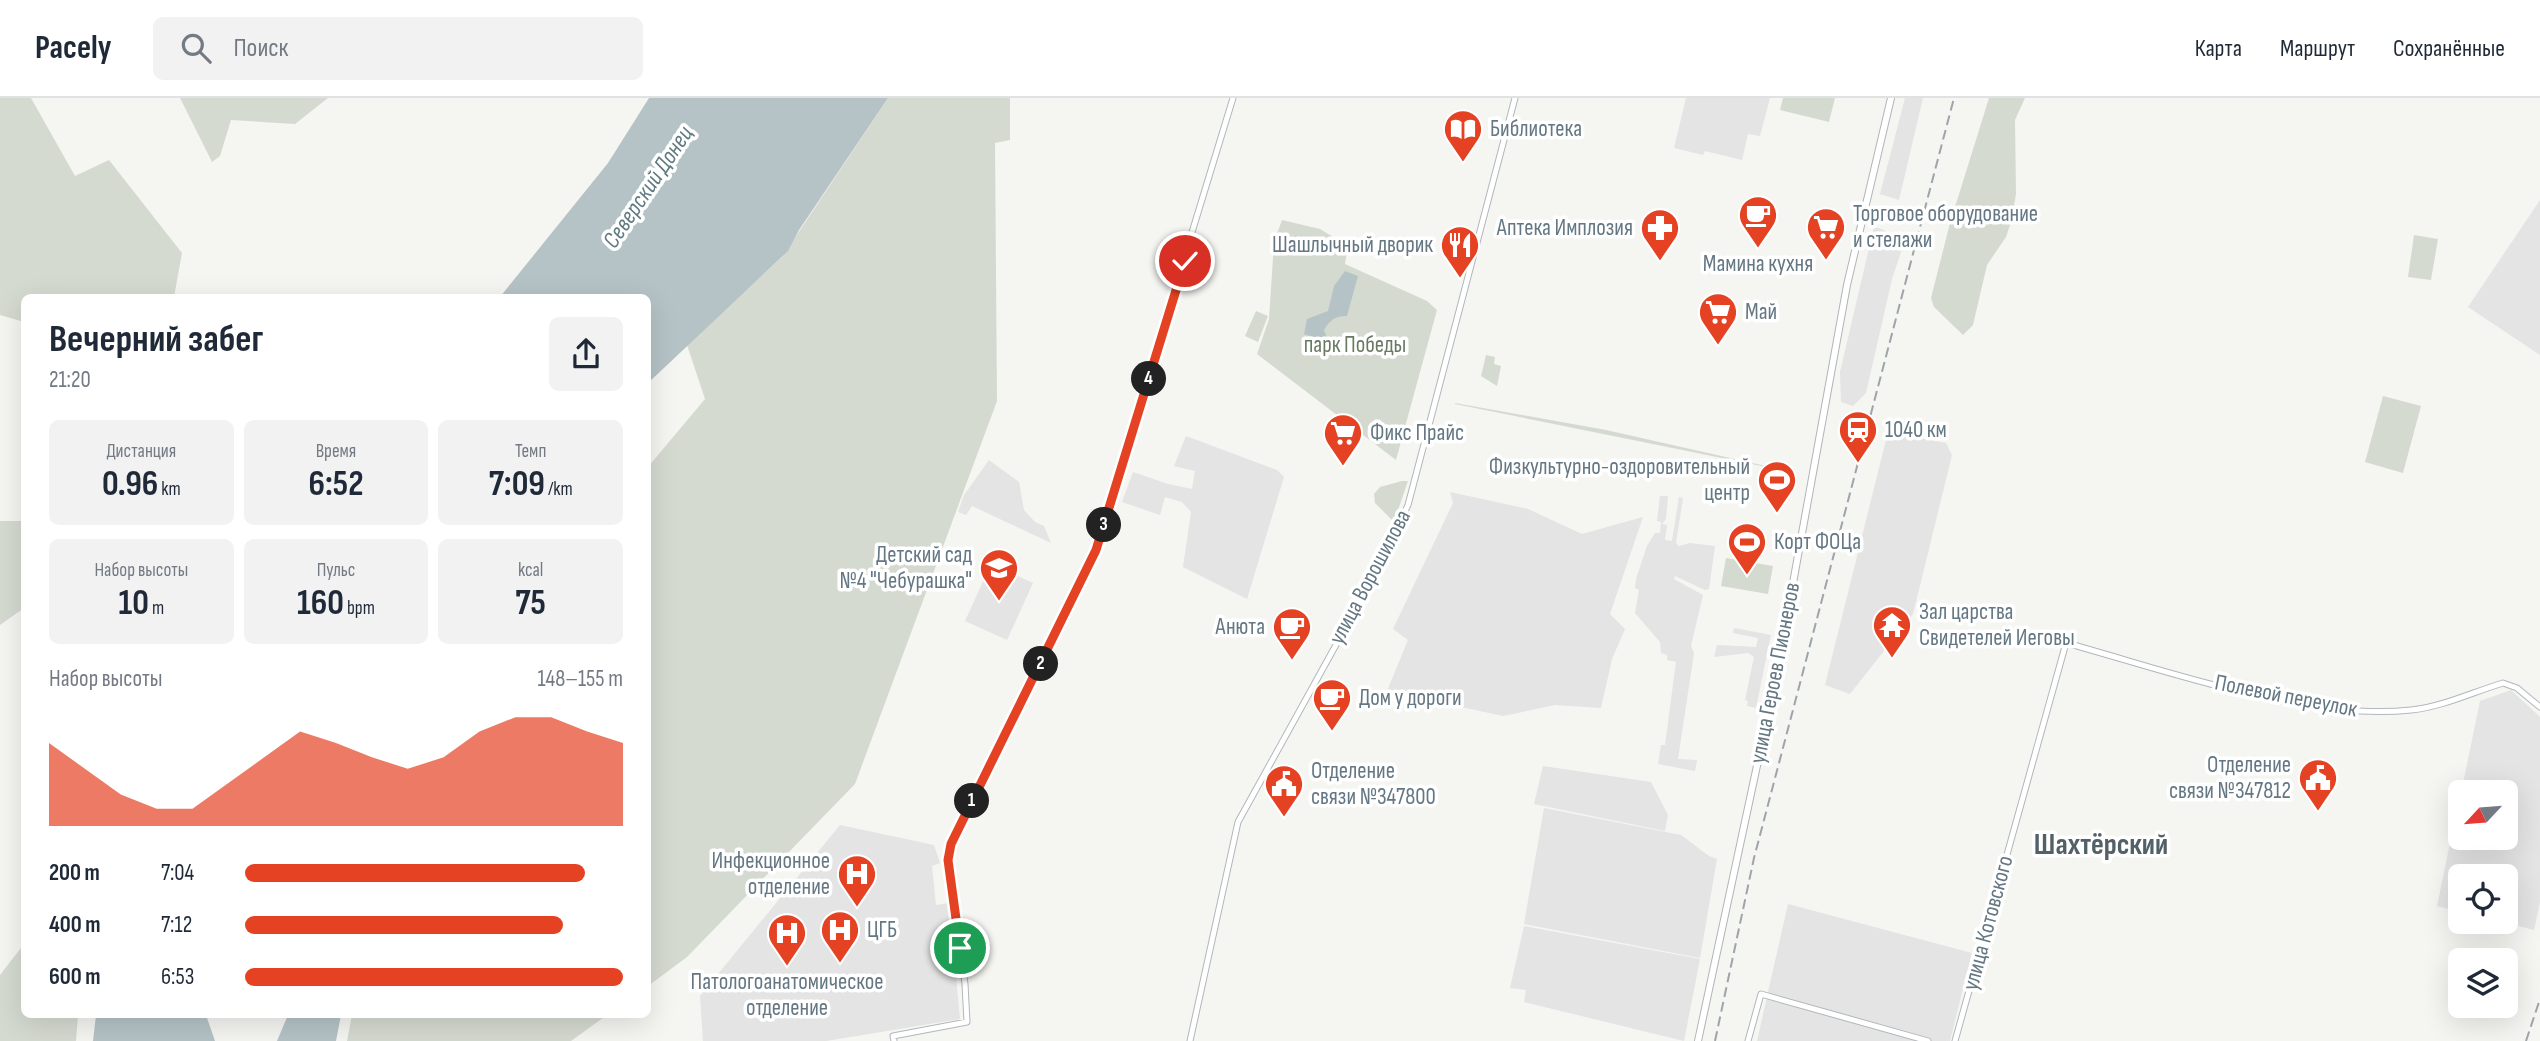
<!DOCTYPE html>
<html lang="ru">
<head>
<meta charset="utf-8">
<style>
  body { margin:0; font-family:"Sofia Sans Condensed",sans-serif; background:#f2f2f3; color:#1f2937; height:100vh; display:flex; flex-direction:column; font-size:26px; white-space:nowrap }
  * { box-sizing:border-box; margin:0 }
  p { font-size:23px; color:#747a83 }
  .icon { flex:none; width:38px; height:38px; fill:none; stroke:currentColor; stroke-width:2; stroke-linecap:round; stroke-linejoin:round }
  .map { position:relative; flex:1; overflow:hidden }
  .side { position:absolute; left:21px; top:196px; width:630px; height:724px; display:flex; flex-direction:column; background:#fff; border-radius:10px; box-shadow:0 7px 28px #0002 }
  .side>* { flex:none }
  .needle { width:46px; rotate:244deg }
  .tools { position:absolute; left:2448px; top:682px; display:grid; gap:14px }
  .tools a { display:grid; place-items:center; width:70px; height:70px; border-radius:10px; background:#fff; box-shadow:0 7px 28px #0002; font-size:35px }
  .pin { position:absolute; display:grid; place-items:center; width:60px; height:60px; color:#fff; margin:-30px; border:4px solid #fff; border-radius:50%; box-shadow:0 2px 7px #0007 }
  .km { position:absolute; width:35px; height:35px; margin:-18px; border-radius:50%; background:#222; color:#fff; font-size:19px; line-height:35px; text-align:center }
  .round { display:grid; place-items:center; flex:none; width:74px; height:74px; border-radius:10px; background:#f2f2f3 }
  .head { display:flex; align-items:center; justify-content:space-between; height:119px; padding:0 28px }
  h1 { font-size:38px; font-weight:700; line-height:52px }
  .stats { display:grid; grid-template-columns:repeat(3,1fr); gap:10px; height:119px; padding:7px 28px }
  .stats div { display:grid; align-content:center; border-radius:10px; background:#f2f2f3; text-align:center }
  .stats b { font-size:35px; font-weight:700 }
  .stats small { font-size:19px; font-weight:400 }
  .stats p { font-size:19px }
  .chart { height:196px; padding:14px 28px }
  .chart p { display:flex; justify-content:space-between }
  .chart svg { width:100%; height:126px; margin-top:7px; fill:#e44223; opacity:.7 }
  ul { padding:0 28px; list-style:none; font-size:23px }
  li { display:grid; grid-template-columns:112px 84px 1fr; align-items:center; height:52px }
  li i { height:18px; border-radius:9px; background:#e44223 }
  header { display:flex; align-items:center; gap:42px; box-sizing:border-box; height:98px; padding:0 35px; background:#fff; border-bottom:2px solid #e0e1e3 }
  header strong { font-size:33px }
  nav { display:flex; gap:38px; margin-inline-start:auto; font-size:24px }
  .search { width:490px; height:63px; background:#f2f2f3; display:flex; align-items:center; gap:18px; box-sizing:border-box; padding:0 24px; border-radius:10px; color:#747a83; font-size:26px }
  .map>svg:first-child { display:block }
</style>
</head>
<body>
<header>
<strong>Pacely</strong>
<div class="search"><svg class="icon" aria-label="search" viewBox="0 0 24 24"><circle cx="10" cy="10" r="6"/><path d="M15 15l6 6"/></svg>Поиск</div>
<nav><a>Карта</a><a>Маршрут</a><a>Сохранённые</a></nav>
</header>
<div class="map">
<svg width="2540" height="943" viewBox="0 0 2540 943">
  <rect width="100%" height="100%" fill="#f5f5f2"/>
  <path fill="#e3e4e3" d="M1686,0h84l-10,38 -12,-2 -6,26 -37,-9 -2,4 -29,-7z
    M1905,0h18l-24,102 -19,-6z
    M2540,102v155l-72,-48z
    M1874,129l8,2 21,17 -11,33 -26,114 -13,13 -12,-4 -1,-30z
    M1888,334l58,11 6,12 -39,159 -63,80 -25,-9z
    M1186,338l91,34 7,7 -37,122 -64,-32 8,-55 -9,-10 -17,-5 -5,18 -38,-13 11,-30 35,12 24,5 3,-18 -21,-5z
    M989,362l30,22 5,28 11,12 9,4 7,17 -79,-37 -6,9 -8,-3 6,-17z
    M1450,394l78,17 54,25 61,-17 -33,97 15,15 -13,30 -11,49 -46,-3 -52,11 -116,-25 21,-51 -15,-11 60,-126z
    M1660,398h8l-2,23 -4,5 5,1 -2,15 7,1 7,-44 4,1 -7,45 3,3 11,-3 25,3 -6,43 -4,1 -30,-14 -1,3 29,16 -12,51 3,7 -16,106 19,1 -2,11 -37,-7 3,-19h4l11,-83 -9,-2v-5l-6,-2 -1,-11 -25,-29 4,-23 -4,-2 1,-9 11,-33 8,-13h5l1,-11 -4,-1z
    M991,466l42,19 -26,57 -42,-19z
    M1734,530l37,7 -15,73 -9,-2 1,-5 -3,-1 9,-43 -6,-4 -34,4 3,-12 39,2 2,-9 -25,-5z
    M2511,592l29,27v185l-6,28 -31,-8h3v-45h-46v35l-23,-6 23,-111v43h46v-45h-45l19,-92z
    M1543,668l108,16 17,33 -3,16 -131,-27z
    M1544,710l137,27 28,21 8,3 -17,99 -176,-34z
    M840,727l94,20 6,18 -8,3 4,39 13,-2 11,116 -134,22h-123l-3,-45z
    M1788,806l184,49 -22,88h-193z
    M1524,828l176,33 -16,82 -160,-39 2,-12 -16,-2z"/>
  <path fill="#d5dad1" d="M0,0h31l44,78 34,-16 73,93 -8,44 -150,1v24l-24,-7z
    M180,0h148l-33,26 -64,-4 -11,36 -8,6z
    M888,0h122v42l-15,3 2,258 -142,383 -168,173 -39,29v-519l57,-68 -18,-54 95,-88z
    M1783,0h52l-6,24 -49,-12z
    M1989,0h36l-10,22 1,74 -4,25 -6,18 -19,28 -14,60 -10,10 -29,-28 -3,-9 19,-75z
    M1282,122l38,9 28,17 -3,18 82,37 10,9 -41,150 -139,-106 12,-35 5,-77z
    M2414,137l24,4 -7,41 -23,-3z
    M1256,213l12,5 -10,26 -13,-6z
    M1486,257l9,2 -1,7 7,2 -4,20 -16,-10z
    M2383,298l38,10 -18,67 -38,-11z
    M1455,305l151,27 195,44 -346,-70z
    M1402,383h6l-14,41 -19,-19 -1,-9 6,-7z
    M0,423h24v87l-24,17z
    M1726,460l47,8 -5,28 -47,-8z
    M24,846v71h54l-2,26h-76v-66z
    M352,917h255l-36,26h-224z"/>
  <path fill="#b5c3c6" d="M649,0h239l-89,132 -11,21 -140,132v-85l-148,-1 108,-134z
    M1345,173l13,5 -11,40c-12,0 -17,4 -23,14l3,8 -4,2 -19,-6 3,-15 21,-8 6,-25z
    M96,917h110l9,26h-122z
    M288,917h53l-5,26h-59z"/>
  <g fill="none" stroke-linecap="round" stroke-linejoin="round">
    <g stroke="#b1b7bb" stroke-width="7">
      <path id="secondary" d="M894,943l-1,-5 74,-14 -2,-38 -17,-124 2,-14 145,-296 138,-452
        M1190,943l48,-219 130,-235 40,-82 107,-407
        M1748,943l13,-47 167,47
        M1955,943l111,-398c103,28 239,78 345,67 31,-3 62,-18 92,-27l14,5 23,19"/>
    </g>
    <g stroke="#b0b5b9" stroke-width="8">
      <path id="primary" d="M1698,943l78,-364 71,-392 44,-187"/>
    </g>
    <use href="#secondary" stroke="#fff" stroke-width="5"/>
    <use href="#primary" stroke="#fff" stroke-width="6"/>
    <path stroke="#9da5aa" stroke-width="2" stroke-dasharray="10 5" stroke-linecap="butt" d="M1715,943l39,-183 200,-760
      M2526,943l14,-42"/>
  </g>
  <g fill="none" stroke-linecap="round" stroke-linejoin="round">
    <g stroke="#fff" stroke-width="14">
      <path id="route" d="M960,850l-12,-88 3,-16 145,-294 89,-289"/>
    </g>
    <use href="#route" stroke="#e44223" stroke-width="9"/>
  </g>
  <defs>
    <g id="library-pin" transform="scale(2.0125)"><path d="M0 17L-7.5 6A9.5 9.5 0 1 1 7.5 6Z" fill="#e44223" stroke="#fff"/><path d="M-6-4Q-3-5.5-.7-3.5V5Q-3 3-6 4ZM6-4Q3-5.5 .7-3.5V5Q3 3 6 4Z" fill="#fff"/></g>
    <g id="cafe-pin" transform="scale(2.0125)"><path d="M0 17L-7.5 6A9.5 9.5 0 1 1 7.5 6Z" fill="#e44223" stroke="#fff"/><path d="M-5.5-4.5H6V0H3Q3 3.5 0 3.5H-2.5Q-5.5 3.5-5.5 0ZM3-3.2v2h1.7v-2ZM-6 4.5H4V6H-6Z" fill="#fff"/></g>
    <g id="supermarket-pin" transform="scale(2.0125)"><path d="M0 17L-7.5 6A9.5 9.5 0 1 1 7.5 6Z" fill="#e44223" stroke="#fff"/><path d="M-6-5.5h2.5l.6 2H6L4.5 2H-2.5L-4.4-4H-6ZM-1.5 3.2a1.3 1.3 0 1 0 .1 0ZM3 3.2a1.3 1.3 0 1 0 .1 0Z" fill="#fff"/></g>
    <g id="pharmacy-pin" transform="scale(2.0125)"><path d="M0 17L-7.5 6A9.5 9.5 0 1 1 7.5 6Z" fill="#e44223" stroke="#fff"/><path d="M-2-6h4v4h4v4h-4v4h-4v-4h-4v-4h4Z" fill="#fff"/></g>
    <g id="restaurant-pin" transform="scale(2.0125)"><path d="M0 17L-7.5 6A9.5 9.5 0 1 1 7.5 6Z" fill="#e44223" stroke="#fff"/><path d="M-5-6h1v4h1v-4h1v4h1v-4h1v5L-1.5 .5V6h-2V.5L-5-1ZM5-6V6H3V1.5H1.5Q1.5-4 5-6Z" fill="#fff"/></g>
    <g id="station-pin" transform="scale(2.0125)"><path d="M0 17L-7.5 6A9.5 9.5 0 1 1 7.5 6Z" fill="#e44223" stroke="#fff"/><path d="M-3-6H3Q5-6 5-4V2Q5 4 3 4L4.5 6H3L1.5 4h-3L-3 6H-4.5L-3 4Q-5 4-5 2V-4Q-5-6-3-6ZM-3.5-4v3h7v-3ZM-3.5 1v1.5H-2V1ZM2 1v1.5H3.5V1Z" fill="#fff"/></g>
    <g id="stadium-pin" transform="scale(2.0125)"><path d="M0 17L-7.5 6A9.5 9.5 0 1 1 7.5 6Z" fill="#e44223" stroke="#fff"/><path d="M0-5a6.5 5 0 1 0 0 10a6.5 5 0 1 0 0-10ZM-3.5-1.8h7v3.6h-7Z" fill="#fff"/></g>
    <g id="school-pin" transform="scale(2.0125)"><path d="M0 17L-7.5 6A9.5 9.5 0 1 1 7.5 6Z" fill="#e44223" stroke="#fff"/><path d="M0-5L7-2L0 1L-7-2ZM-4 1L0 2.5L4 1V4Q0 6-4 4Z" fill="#fff"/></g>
    <g id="temple-pin" transform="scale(2.0125)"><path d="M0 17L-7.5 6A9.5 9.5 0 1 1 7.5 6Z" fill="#e44223" stroke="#fff"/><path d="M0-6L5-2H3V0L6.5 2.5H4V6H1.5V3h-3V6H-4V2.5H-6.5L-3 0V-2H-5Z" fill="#fff"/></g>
    <g id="civic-pin" transform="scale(2.0125)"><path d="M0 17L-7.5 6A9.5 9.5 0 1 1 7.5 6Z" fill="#e44223" stroke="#fff"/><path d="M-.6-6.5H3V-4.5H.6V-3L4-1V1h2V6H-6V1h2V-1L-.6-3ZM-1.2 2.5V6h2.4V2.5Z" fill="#fff"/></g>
    <g id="hospital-pin" transform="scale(2.0125)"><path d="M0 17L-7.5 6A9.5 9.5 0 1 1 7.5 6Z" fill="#e44223" stroke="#fff"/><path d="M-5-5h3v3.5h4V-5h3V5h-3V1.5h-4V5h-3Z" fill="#fff"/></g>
  </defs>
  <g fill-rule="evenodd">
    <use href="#library-pin" x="1463" y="31"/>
    <use href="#cafe-pin" x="1758" y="117"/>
    <use href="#supermarket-pin" x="1826" y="129"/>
    <use href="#pharmacy-pin" x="1660" y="130"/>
    <use href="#restaurant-pin" x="1460" y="147"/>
    <use href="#supermarket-pin" x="1718" y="214"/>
    <use href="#station-pin" x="1858" y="332"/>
    <use href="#supermarket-pin" x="1343" y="335"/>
    <use href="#stadium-pin" x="1777" y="382"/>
    <use href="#stadium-pin" x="1747" y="444"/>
    <use href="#school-pin" x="999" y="470"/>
    <use href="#temple-pin" x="1892" y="527"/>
    <use href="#cafe-pin" x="1292" y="529"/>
    <use href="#cafe-pin" x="1332" y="600"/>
    <use href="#civic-pin" x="2318" y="680"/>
    <use href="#civic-pin" x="1284" y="686"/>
    <use href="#hospital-pin" x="857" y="776"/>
    <use href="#hospital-pin" x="840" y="832"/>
    <use href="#hospital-pin" x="787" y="835"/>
  </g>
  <g text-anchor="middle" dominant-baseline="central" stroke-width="7" stroke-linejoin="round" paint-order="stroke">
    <g font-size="23" fill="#647783" stroke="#fff" text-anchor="start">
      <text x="1490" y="31">Библиотека</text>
      <text x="1853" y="116">Торговое оборудование<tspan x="1853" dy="26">и стелажи</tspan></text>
      <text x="1633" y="130" text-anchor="end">Аптека Имплозия</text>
      <text x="1433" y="147" text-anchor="end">Шашлычный дворик</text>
      <text x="1758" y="166" text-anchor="middle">Мамина кухня</text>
      <text x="1745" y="214">Май</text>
      <text x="1885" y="332">1040 км</text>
      <text x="1370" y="335">Фикс Прайс</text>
      <text x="1750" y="369" text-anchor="end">Физкультурно-оздоровительный<tspan x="1750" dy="26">центр</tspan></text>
      <text x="1774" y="444">Корт ФОЦа</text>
      <text x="972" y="457" text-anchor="end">Детский сад<tspan x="972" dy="26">№4 "Чебурашка"</tspan></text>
      <text x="1919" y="514">Зал царства<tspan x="1919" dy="26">Свидетелей Иеговы</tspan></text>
      <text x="1265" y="529" text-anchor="end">Анюта</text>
      <text x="1359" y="600">Дом у дороги</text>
      <text x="2291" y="667" text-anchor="end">Отделение<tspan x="2291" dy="26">связи №347812</tspan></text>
      <text x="1311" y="673">Отделение<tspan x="1311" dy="26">связи №347800</tspan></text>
      <text x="830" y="763" text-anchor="end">Инфекционное<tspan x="830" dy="26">отделение</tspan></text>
      <text x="867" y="832">ЦГБ</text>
      <text x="787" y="884" text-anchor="middle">Патологоанатомическое<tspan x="787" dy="26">отделение</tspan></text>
    </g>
    <g font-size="23" fill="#697a63" stroke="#fff">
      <text x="1355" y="247">парк Победы</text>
    </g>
    <g font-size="23" fill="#647783" stroke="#fff">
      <text transform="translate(1370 479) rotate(-62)">улица Ворошилова</text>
      <text transform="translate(1775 575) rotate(-79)">улица Героев Пионеров</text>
      <text transform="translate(2286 598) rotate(11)">Полевой переулок</text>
      <text transform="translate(1988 825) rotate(-75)">улица Котовского</text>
    </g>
    <g font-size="24" font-style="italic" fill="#5f7a80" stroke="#fff">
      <text transform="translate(648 89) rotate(-56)">Северский Донец</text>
    </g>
    <g font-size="30" font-weight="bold" fill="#526068" stroke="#fff">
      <text x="2101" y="747">Шахтёрский</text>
    </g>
  </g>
</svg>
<div class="tools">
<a><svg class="needle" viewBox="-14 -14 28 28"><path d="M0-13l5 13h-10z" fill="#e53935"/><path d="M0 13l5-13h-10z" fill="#747a83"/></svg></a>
<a><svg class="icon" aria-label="locate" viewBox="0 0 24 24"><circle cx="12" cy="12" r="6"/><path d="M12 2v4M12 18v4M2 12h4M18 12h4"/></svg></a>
<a><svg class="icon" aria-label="layers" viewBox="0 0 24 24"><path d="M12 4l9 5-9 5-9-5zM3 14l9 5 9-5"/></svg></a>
</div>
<div class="pin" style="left:960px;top:850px;background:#1e9e55"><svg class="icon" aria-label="arrive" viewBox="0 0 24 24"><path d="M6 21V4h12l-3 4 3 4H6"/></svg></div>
<div class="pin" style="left:1185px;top:163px;background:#d93025"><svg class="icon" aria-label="check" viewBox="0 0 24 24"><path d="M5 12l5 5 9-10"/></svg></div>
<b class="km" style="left:972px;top:703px">1</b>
<b class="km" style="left:1041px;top:566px">2</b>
<b class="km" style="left:1104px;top:427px">3</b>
<b class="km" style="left:1149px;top:281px">4</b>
<section class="side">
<div class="head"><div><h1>Вечерний забег</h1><p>21:20</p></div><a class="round"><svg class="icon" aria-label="share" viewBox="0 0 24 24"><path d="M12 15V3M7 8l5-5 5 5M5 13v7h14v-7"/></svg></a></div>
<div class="stats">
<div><p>Дистанция</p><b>0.96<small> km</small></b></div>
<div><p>Время</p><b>6:52</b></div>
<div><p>Темп</p><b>7:09<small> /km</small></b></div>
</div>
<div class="stats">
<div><p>Набор высоты</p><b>10<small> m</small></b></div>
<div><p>Пульс</p><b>160<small> bpm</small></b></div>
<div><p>kcal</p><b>75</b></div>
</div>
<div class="chart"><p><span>Набор высоты</span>148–155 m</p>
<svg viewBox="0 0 160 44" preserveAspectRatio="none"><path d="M0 44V15L10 24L20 33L30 38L40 38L50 29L60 20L70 11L80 15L90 20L100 24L110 20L120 11L130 6L140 6L150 11L160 15V44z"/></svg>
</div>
<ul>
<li><b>200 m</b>7:04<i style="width:90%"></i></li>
<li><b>400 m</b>7:12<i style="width:84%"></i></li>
<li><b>600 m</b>6:53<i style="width:100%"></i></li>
</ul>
</section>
</div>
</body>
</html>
